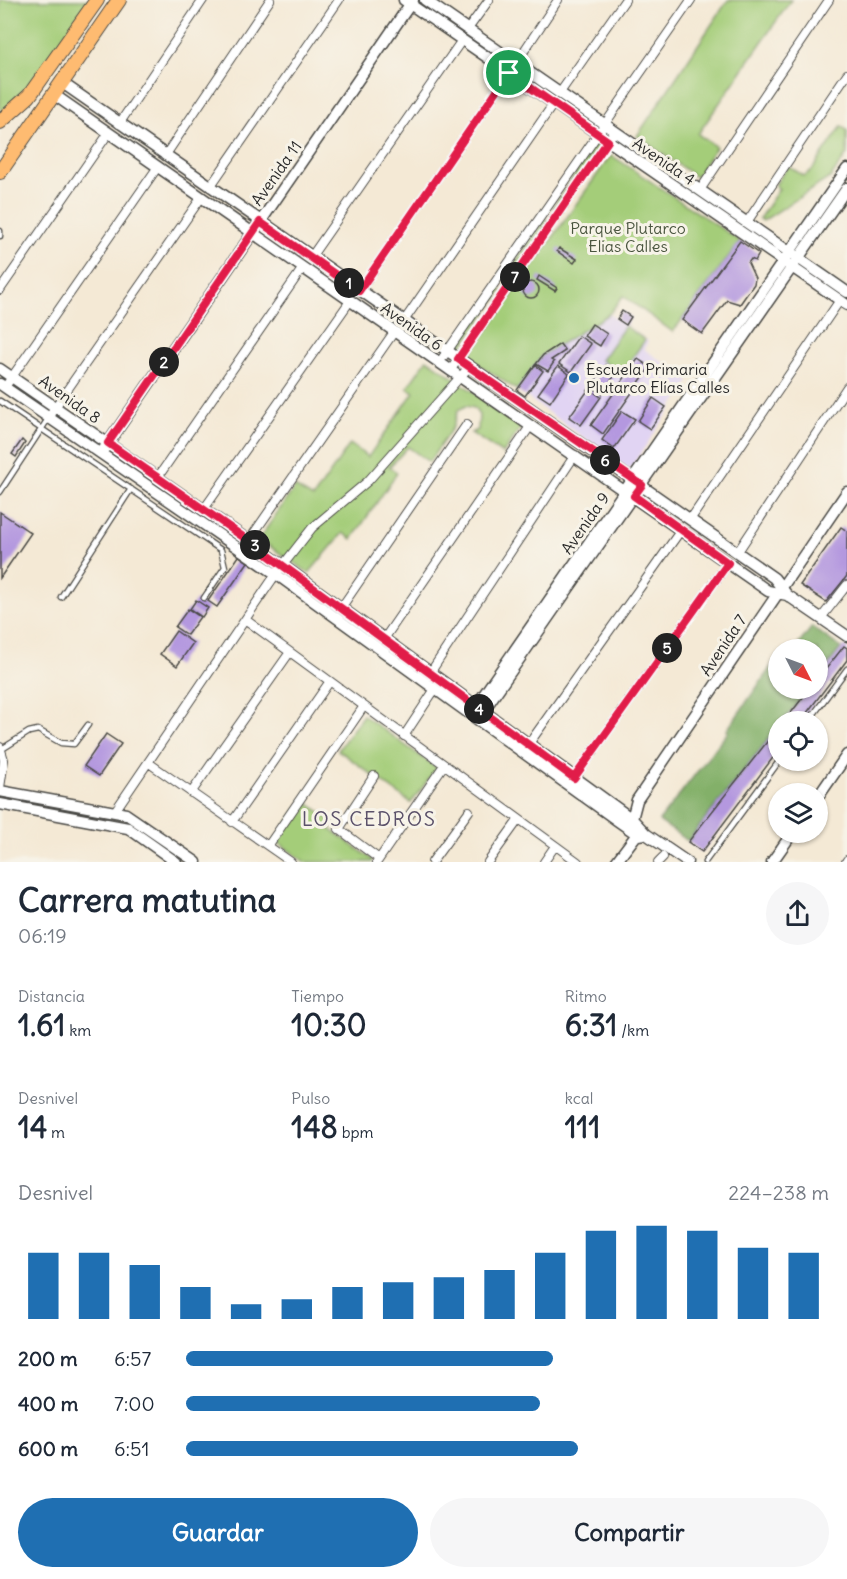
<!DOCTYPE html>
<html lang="es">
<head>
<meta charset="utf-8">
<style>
  body { margin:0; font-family:Delius,sans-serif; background:#f6f6f7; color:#1f2937; height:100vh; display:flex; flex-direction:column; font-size:22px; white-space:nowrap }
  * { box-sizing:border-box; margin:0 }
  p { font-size:20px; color:#747a83 }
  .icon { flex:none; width:33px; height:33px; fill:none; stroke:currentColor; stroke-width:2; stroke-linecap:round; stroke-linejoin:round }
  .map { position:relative; height:862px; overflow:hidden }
  .details { display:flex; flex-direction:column; background:#fff; flex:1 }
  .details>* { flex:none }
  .needle { width:39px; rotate:132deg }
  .tools { position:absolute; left:768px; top:639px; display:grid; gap:12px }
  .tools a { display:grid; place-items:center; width:60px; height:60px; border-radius:50%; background:#fff; box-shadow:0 2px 4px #0004; font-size:30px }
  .pin { position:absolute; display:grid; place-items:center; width:51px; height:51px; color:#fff; margin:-26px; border:3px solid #fff; border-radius:50%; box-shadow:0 2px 6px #0007 }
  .km { position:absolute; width:30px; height:30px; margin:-15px; border-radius:50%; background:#222; color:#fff; font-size:16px; line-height:30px; text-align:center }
  .round { display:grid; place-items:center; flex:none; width:63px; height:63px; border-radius:32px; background:#f6f6f7 }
  .summary { display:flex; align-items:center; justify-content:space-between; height:102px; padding:0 18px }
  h1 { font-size:33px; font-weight:700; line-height:45px }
  .stats { display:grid; grid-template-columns:repeat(3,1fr); gap:9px; height:102px; padding:6px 18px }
  .stats div { display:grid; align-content:center }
  .stats b { font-size:30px; font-weight:700 }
  .stats small { font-size:16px; font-weight:400 }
  .stats p { font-size:16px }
  .chart { height:168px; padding:12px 18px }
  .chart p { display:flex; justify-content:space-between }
  .chart svg { width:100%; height:108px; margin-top:6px; stroke:#1f6fb2; stroke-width:6 }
  .primary-button { display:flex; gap:12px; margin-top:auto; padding:12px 18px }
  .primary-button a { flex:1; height:69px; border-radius:36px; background:#1f6fb2; color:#fff; font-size:24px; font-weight:700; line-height:69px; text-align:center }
  .primary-button a+a { background:#f6f6f7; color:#1f2937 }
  ul { padding:0 18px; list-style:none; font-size:20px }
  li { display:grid; grid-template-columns:96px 72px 1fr; align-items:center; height:45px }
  li i { height:15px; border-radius:8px; background:#1f6fb2 }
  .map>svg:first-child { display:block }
</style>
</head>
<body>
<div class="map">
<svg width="847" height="862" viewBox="0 0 847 862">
  <rect width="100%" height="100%" fill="#f7f3e8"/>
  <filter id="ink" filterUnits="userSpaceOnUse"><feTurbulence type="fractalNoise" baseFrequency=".0167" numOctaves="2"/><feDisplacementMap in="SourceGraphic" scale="12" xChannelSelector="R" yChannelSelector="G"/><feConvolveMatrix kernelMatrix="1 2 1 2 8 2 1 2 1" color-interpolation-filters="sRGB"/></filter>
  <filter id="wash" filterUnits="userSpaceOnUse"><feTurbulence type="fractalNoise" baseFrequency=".008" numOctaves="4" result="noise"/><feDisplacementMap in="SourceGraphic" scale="24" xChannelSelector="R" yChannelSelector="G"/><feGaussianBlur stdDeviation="1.35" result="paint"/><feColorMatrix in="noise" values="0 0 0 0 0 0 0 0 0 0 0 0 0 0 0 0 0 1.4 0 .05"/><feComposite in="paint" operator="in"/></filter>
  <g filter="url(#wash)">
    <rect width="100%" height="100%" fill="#f4e9d5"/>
    <path fill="#e1d4f3" d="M609,314l39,27 -4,8 46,32 -61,89 -112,-80 26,-35z"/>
    <path fill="#a4cd79" stroke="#687c52" stroke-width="1.5" d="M0,0h99l-91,120 -8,-12z
      M728,0h63l-93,134 18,13 -20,30 -59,-41z
      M842,126l5,5v23l-16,23 -68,44 -4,-2 20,-30 -4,-4 13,-19 16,10 8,-6z
      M598,141l4,3 -45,66 -4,-3z
      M611,155l129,86 -67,91 -50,-36 -14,18 -66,41 -26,35 -49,-33z
      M545,218l4,3 -39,58 -4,-3z
      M498,287l4,3 -42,60 -4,-3z
      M625,326l20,14 -24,34 -20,-14z
      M427,359l95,67 -19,28 -32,-21 7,-3 1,-15 -5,-7 -8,-2 -8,4 -5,17 -24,35 -21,-15 -19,20 8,6 -45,66 -9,-6 -34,40 -50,-34 36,-52 18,11 37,-54 18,13 46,-65 -7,-4z
      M363,715l74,53 -26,35 -73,-53z
      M304,800l30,22 -4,7 43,31 -1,2h-67l-30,-22z"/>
    <path fill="#83b069" stroke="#576e4a" stroke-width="1.5" d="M812,627l29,21 -23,30v-28l-23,-1z
      M778,657v31l31,1 -26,32 -5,1v5l-90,114 -29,-20 69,-89 -1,-2z"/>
    <g id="blocks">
      <path fill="#b498df" d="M740,241l19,13 -4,7 -4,-2 -3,4 7,15 -1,6 -14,20 -13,-4 -25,34 -20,-14z
        M559,248l18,11 -3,4 -17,-12z
        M539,276l18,12 -2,3 -18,-11z
        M523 290a8 8 0 1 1 16 0a8 8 0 1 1-16 0Z
        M622,311l9,6 -5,8 -9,-6z
        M592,324l15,10 -7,12 -16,-10z
        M579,336l12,8 -20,28 -12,-8z
        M560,344l5,7 -14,9 3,2 -6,9 -12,-7 7,-9z
        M638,359l12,8 -47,67 -12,-9z
        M535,365l8,6 -18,25 -8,-6z
        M606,365l11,7 -15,22 -11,-8z
        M558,366l11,8 -19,28 -12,-8z
        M589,389l12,8 -20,28 -12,-8z
        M653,398l13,9 -16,22 -12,-8z
        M622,411l13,8 -21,30 -12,-9z
        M22,440l3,3 -9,14 -4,-3z
        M0,512l31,21 -31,45z
        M841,527l6,4v45l-21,26 -26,-17z
        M239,556l9,6 -31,45 -9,-6z
        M196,600l12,8 -6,9 -12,-8z
        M188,609l12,8 -13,18 -12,-8z
        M176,631l17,12 -16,23 -17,-12z
        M844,646l3,2v12l-47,62h-16l26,-34h8v-9z
        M778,728v23l-76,101 -14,-10z
        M106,734l15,10 -22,32 -15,-10z"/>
    </g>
  </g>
  <g filter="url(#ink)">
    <use href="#blocks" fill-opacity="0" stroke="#494844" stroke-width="1.5"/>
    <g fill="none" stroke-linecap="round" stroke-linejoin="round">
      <g stroke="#494844" stroke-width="7">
        <path id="service" d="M0,231v5
          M0,401l221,149 4,17 -21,31
          M0,492l48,-73
          M61,597l70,-108
          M808,722l39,-53
          M2,749l27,-17 9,-2 23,13 13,1 14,-19
          M705,862l75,-102"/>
      </g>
      <g stroke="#494844" stroke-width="10">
        <path id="minor" d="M468,29l21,-29
          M516,63l42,-63
          M559,94l66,-94
          M119,124l84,-124
          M165,156l105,-156
          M210,187l129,-187
          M700,190l129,-190
          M747,222l100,-148
          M311,257l151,-217
          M0,290l108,-156
          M359,291l150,-218
          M404,321l150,-218
          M439,363l252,-363
          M450,371l164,-239
          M5,387l152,-219
          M49,416l152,-218
          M158,477l144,-208
          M204,509l146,-208
          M690,520l150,-220
          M245,546l149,-214
          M737,553l110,-166
          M341,608l126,-184
          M821,618l26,-33
          M246,620l332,242
          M384,639l147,-214
          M430,673l145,-218
          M404,736l31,-47
          M528,745l153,-215
          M0,747l4,13 -4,28
          M149,763l142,99
          M374,776l-35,53 40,30
          M574,778l154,-215
          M191,793l99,-141
          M115,811l161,-237 36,-46 56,-47 101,-114
          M232,822l98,-141
          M268,846l96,-140
          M377,862l67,-97
          M432,862l37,-51
          M488,862l31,-43
          M544,862l11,-16
          M658,862l5,-5
          M846,862l1,-2"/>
      </g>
      <g stroke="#494844" stroke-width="13">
        <path id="tertiary" d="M404,0l443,305
          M425,0l422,292
          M61,82l713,496 13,17 60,41
          M53,94l715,497 19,4
          M0,369l249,172 383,278 14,15 41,28
          M0,384l276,190 342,247 20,14 8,-1
          M104,449l309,-449
          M472,712l375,-543
          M479,717l368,-529
          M0,791l126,23 70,48
          M818,797l29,-42
          M0,804l128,24 48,34
          M632,819l5,-19 210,-308
          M616,862l25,-33
          M772,862l21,-30"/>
      </g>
      <g stroke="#494844" stroke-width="16">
        <path id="primary" d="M0,122l29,-26 68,-96
          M0,172l119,-172"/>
      </g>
      <use href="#service" stroke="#fff" stroke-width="4.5"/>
      <use href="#minor" stroke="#fff" stroke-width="8"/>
      <use href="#tertiary" stroke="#fff" stroke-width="10"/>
      <use href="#primary" stroke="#febb71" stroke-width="14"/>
    </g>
  </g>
  <g fill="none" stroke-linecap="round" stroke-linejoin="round" filter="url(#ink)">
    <g stroke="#fff" stroke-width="12">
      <path id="route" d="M509,73l99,68 -150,218 184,126 -8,11 94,67 -154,215 -325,-237 -141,-98 152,-221 99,69z"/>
    </g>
    <use href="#route" stroke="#e11d48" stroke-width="8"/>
  </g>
  <circle fill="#1f6fb2" stroke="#f7f3e8" stroke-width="2" cx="574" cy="378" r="6"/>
  <g text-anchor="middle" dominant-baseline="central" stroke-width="6" stroke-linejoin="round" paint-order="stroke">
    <g font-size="16" fill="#2b2b2b" stroke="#f7f3e8">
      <text transform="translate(664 161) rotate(34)">Avenida 4</text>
      <text transform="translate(276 173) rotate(-55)">Avenida 11</text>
      <text transform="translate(412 326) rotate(35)">Avenida 6</text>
      <text transform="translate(70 399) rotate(35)">Avenida 8</text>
      <text transform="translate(585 523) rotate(-55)">Avenida 9</text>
      <text transform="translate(723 645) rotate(-56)">Avenida 7</text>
    </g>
    <g font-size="16" fill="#49543e" stroke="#f7f3e8">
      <text x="628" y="228">Parque Plutarco<tspan x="628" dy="18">Elias Calles</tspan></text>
    </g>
    <g font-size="16" fill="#2b2b2b" stroke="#f7f3e8" text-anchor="start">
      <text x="586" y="369">Escuela Primaria<tspan x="586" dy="18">Plutarco Elías Calles</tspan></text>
    </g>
    <g font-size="20" letter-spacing="1.5" fill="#5b516a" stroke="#f7f3e8">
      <text x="369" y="818">LOS CEDROS</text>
    </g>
  </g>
</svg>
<div class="tools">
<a><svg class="needle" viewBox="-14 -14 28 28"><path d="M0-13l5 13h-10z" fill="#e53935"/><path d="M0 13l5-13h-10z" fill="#747a83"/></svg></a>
<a><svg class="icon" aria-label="locate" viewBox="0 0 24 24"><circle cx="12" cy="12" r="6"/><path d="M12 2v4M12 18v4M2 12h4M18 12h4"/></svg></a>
<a><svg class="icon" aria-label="layers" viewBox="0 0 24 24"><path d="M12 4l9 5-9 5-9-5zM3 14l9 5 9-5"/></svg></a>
</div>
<div class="pin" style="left:509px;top:73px;background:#1e9e55"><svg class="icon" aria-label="arrive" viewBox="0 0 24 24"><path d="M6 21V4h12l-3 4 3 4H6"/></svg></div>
<b class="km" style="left:349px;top:283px">1</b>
<b class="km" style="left:164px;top:362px">2</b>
<b class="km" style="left:255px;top:545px">3</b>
<b class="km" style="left:479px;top:709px">4</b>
<b class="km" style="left:667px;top:648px">5</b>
<b class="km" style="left:605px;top:460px">6</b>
<b class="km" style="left:515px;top:277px">7</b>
</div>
<section class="details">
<div class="summary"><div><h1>Carrera matutina</h1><p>06:19</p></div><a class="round"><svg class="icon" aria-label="share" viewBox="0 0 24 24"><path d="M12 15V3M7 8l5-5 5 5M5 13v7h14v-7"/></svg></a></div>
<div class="stats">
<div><p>Distancia</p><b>1.61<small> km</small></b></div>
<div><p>Tiempo</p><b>10:30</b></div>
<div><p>Ritmo</p><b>6:31<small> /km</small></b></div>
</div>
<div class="stats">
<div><p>Desnivel</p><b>14<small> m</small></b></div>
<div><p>Pulso</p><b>148<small> bpm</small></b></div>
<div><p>kcal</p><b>111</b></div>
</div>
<div class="chart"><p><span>Desnivel</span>224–238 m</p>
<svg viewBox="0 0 160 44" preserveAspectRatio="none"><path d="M5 44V17M15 44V17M25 44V22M35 44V31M45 44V38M55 44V36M65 44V31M75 44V29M85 44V27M95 44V24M105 44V17M115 44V8M125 44V6M135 44V8M145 44V15M155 44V17"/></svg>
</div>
<ul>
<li><b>200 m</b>6:57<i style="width:57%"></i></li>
<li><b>400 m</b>7:00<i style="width:55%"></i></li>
<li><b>600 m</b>6:51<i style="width:61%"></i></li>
</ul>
<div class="primary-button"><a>Guardar</a><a>Compartir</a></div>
</section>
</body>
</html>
